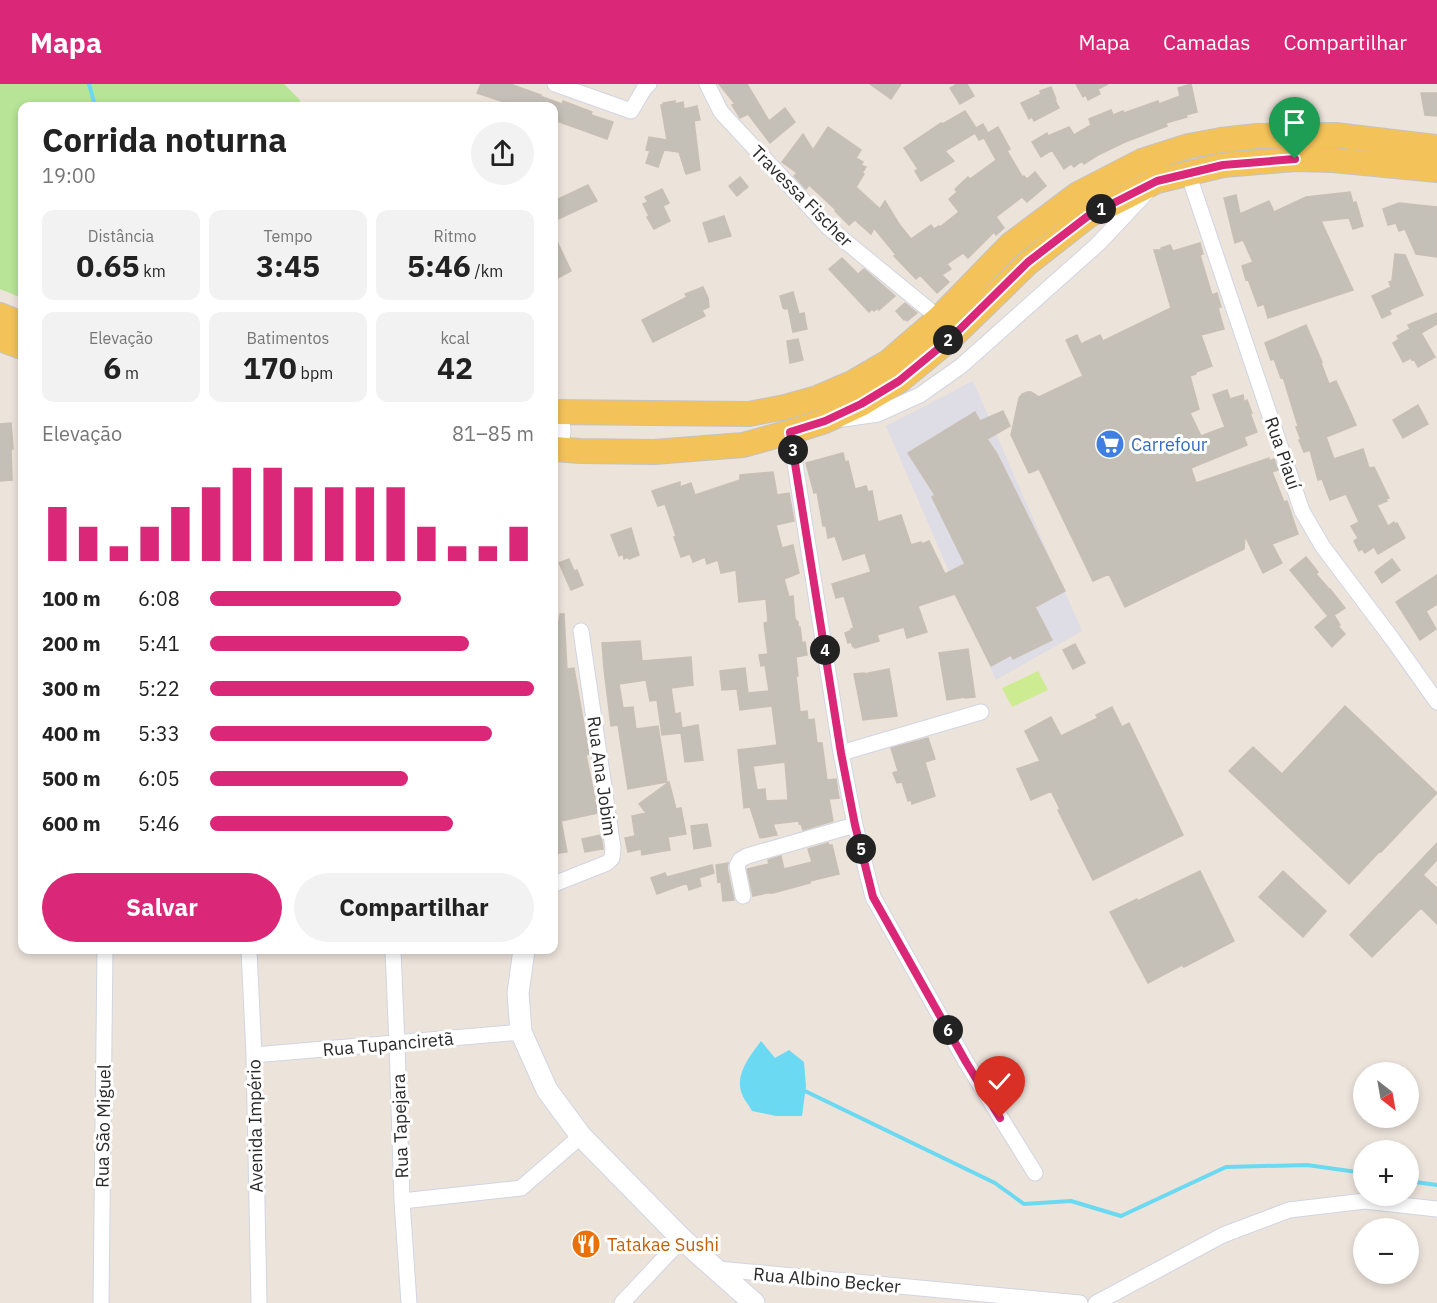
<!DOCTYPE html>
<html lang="pt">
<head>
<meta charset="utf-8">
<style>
  body { margin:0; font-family:"IBM Plex Sans",sans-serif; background:#f2f2f2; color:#222; height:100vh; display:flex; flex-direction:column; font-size:22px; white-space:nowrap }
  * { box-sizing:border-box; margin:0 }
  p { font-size:20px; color:#767676 }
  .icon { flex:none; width:33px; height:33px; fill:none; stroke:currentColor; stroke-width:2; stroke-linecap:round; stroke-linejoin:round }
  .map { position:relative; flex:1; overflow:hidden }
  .drawer { position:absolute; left:18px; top:18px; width:540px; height:852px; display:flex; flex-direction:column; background:#fff; border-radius:12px; box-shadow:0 3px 9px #0003 }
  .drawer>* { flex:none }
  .needle { width:39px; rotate:149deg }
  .fabs { position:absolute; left:1353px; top:978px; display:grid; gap:12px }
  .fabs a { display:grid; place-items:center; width:66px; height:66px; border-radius:50%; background:#fff; box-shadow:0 3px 9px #0003; font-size:30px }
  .pin { position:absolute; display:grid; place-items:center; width:51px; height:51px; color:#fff; margin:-62px -26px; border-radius:50% 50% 50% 0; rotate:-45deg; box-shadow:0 0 6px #0007 }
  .pin .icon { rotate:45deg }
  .km { position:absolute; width:30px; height:30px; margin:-15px; border-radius:50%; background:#222; color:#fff; font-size:16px; line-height:30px; text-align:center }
  .round { display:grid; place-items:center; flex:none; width:63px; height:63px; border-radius:32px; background:#f2f2f2 }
  .headline { display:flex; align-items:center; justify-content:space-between; height:102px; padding:0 24px }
  h1 { font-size:33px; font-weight:700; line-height:45px }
  .stats { display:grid; grid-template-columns:repeat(3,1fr); gap:9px; height:102px; padding:6px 24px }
  .stats div { display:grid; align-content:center; border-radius:12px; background:#f2f2f2; text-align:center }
  .stats b { font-size:30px; font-weight:700 }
  .stats small { font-size:16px; font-weight:400 }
  .stats p { font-size:16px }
  .chart { height:168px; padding:12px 24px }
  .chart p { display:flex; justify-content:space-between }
  .chart svg { width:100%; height:108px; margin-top:6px; stroke:#db2777; stroke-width:6 }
  .button { display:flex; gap:12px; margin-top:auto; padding:12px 24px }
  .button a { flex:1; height:69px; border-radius:36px; background:#db2777; color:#fff; font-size:24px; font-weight:700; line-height:69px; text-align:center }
  .button a+a { background:#f2f2f2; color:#222 }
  ul { padding:0 24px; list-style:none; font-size:20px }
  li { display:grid; grid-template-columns:96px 72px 1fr; align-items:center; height:45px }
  li i { height:15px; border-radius:8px; background:#db2777 }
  header { display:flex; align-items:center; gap:36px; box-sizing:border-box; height:84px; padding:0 30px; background:#db2777; color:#fff }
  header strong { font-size:28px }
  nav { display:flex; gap:33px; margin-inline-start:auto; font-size:21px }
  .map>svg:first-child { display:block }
</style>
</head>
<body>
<header>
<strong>Mapa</strong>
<nav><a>Mapa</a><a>Camadas</a><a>Compartilhar</a></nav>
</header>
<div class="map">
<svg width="1437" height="1219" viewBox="0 0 1437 1219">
  <rect width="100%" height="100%" fill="#ece3db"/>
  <path fill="#dedce4" d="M973,297l109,250 -86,49 -110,-254z"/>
  <path fill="#b7e496" d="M0,0h284l16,16 -1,6h-277v192l-22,-9z"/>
  <path fill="#cdec91" d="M1038,587l10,19 -36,17 -10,-19z"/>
  <path fill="#6bd9f1" d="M761,957l14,17 14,-8 15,12 2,24 -4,30h-26l-24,-5c-3,-6 -8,-11 -10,-17 -8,-19 8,-38 19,-53z"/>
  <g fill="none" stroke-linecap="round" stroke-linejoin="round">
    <path stroke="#6bd9f1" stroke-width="4" d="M89,0l6,22
      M805,1007l190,92 29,21 47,-3 50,15 105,-49 81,-2 57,8
      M1408,1097l29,4"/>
  </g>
  <path fill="#c4bfb7" stroke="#c8bfb5" stroke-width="1.5" fill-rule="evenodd" d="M481,0h29l31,11 -1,1 22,8 1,-3 29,11 -1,3 22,7 -6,17 -53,-19v-14h-38l-39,-13z
    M719,0h28l22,37 16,-13 10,14 -25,21 -22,-29 -8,4 -8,-13 3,-1z
    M870,0h31l-10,15z
    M957,0h10l7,12 -14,8 -10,-16z
    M1076,0h32l-10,5 2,5 -12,6 -2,-5 -3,2z
    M1191,0l6,28 -11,3 1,2 -21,6 1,3 -42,16 -27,13 -14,9 -2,-3 -8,6 -3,-3 -7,5 -12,-19 -11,7 -9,-15 15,-9 1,3 21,-9 5,8 17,-10 -2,-6 22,-9 2,5 10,-4 1,2 34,-12 1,3 21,-8 -2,-8z
    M1051,3l5,12 -1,1 4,8 -25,13 -2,-4 -3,2 -8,-16 20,-9 -1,-3z
    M1421,9h16v23l-12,-1z
    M675,17v3l8,-2 1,7 13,-3 3,14 -6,1 6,49 -14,4 -7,-22 -15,-2 -6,17 -12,-4 4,-12 -4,-1 3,-13 18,3 -6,-35h3l-1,-2z
    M965,27l11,17 7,-4 5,9 10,-6 12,22 -3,2 16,27 1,-2 3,3 8,-7 11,14 -19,16 -5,-5 -26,20 8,11 -8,7 -2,-3 -26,26 -5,-5 -16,11 4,5 -9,6 7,7 -12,11 -17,-18 -4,4 -22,-23 2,-1 -22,-27 -3,6 -16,-14 -6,5 -14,-14 1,-1 -27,-25 -3,4 -12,-13 3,-3 -15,-11 21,-28 10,16 15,-23 33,23 -5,8 7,4 -2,3 5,2 -4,6 2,1 -8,13 24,22 5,-8 14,23 12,15 20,-14 3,4 5,-3 1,1 19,-15 -10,-13 8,-7 -2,-3 13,-12 2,2 26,-19 -12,-22 -5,2 -4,-7 -30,18 9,10 -33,20 -6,-10 3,-2 -14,-21 37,-25 1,1 4,-2z
    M740,93l8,10 -11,9 -8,-10z
    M588,101l9,16 -43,20v-20z
    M662,105l7,14 -6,3 7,15 -16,8 -7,-12 2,-1 -6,-12 5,-2 -3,-5z
    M1350,108l3,11 3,-1 7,24 -10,3 -4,-11 -28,3 32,69 -85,28 -4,-14 -6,2 -10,-27 -2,1 -4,-14 11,-4 -10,-22 -8,3 -11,-45 12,-3 4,19 29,-13 5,11 32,-15z
    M1399,119l38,4v50l-21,-3 -11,-25 -6,2 -3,-8 -8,2 -5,-16z
    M724,132l7,20 -22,6 -6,-19z
    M554,151l17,36 -17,9z
    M1200,159l3,11 -3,1 12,40 5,-2 4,14 -3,1 6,21 -23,6 11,31 -16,6v2l-6,2 9,33 -9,4 11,23 24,-9 -12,-32 14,-5 3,9 13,-4 1,7 3,-2 5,13h-2l7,19 -13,5 3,8 -56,23 5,15 73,-25v3l5,-2 4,11 -6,2 12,30 3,-1 11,33 -26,10 10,19 -19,10 -18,-37 -1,13 -119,58 -16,-33 -16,7 -54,-112 -10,4 -18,-38 8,-37 3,-4 5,-2h4l8,5 44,-21 -17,-36 11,-5 4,9 19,-9 3,6 68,-33 -17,-58h7v-2l9,-3 3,6z
    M1395,170l10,1 18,40 -34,15 2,4 -9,4 -10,-22 19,-9 -2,-5 3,-1z
    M842,174l16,16 6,-5 31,27 -16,14 -1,-2 -4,3 -2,-2 -3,3 -40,-43z
    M703,203l5,11 1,9 -7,3 3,6 -52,26 -11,-22 45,-23 -2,-3z
    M793,208l6,22 5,-1 3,16 -14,3 -5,-24 -3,1 -2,-1 -3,-12z
    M905,219l12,10 -10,8 -2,-2 -1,1 -8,-9z
    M1437,229v11l-16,9 14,24 -17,10 -4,-8 -2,1 -1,-2 -8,4 -10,-19 6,-4 -2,-3 13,-7 -2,-4z
    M1306,241l16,37 -1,1 8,21 7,-3 13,28 7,16 -30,12 8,22 29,-10 6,19 5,-1 15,31 -3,1 1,2 -10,4 11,21 6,-4 1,2 2,-1 8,15 -27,16 -4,-7 -9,6 -3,-4 -3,2 -5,-10 4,-3 -7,-12 8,-4 -13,-28 -16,6 -8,-21 -4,1 -8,-30 -6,2 -5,-12h2l-5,-13 2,-1 -15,-49 -2,1 -7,-19 -3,1 -6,-17z
    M798,255l5,21 -13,3 -3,-22z
    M1418,321l10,19 -25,14 -10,-18z
    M1003,327l7,15 -23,13 10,15 68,137 -30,16 17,33 -39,19 -2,-4 -20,11 -36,-72 -37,12 9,26 -20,6 -3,-11 -27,8 2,6 -24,7v-2l-2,1 -2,-5 -3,1 -3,-10 7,-3 -1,-1 3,-1 -10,-32 -8,2 -4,-14 39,-12 -6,-19 -22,7 -8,-24 -7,2 -2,-12h-3l-6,-34 -3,1 -8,-30 37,-10 2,9 3,-1 7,28 11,-3 2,6 4,-1 6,31 23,-7 10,30 10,-3 1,2 7,-3 16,33 20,-10 -33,-67 3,-2 -27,-42 67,-41 5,9z
    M11,339l2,26h-2l1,31 -12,1v-57z
    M773,388l4,23 12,-2 5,28 -18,4 6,23 11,-3 6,28 -15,6 5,18 4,-1 2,23 3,3v5h2l2,16 3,-1 2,13 -11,2 2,19h-2l4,36 7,-1 1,9 6,-1 3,24h5l5,37 9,-1 3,19 -10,1 4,22 -30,9 -2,-6h-2v-3l-26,3 4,11 -17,3 -10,-31 -6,1 -6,-58 39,-5 -5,-39 -32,4 -3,-21 -15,1 -2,-19 25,-3 3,25 21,-2 -4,-26 -4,1 -2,-11 9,-1 -4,-31 4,-1 -2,-23 -27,3 -3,-32 -15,3 -3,-13 -11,4 -2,-7 -12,5 -3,-8 -9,3 -7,-20 2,-1 -11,-32 -7,2 -6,-15 28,-9v5l11,-4 4,12 45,-15v-5zM785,678l3,38 -22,1 -1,-12 -8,1 -4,-24z
    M631,444l8,27 -10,4 -1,-2 -4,2 -1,-5 -4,2 -8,-21z
    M1306,473l12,15 -2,2 13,15h1l15,19 -11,7 6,10 -2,1 7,8 -13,13 -17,-20 13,-11 -38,-46z
    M569,475l5,12 3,-1 6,15 -12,5 -12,-27z
    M1392,475l8,11 -18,13 -7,-11z
    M1437,491v29l-11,7 10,18 -16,11 -24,-38z
    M560,530h4l3,55 7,-1 15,86 -3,1 12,58 -37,8 6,31 -13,2v-154l2,-1 -2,-16v-47l2,-1z
    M640,557l2,20 49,-4 2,28 -22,3 4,26 5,-1 2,15 16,-3 5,35 -18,2 -4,-29 -19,2 -5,-35 -7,1 -4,-21 -27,4 4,24 10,-1 3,22 22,-3 9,56 -39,7 -10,-64 -7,1 -7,-57 -2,-26z
    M1075,560l10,19 -12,6 -10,-19z
    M968,565l7,48 -10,1v-1l-18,3 -8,-47z
    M889,585l8,47 -34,4 -9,-46 10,-1v1z
    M1345,622l92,87 -56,59 -1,-1 -31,33 -120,-113 24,-24 29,27z
    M1112,623l10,20 7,-4 54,112 -90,45 -35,-70 2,-1 -9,-18 -20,9 -14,-31 23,-8 -15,-30 26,-14 10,19 37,-18 -2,-3z
    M928,654l7,21 -10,3 10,34 -23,8 -1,-4 -3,1 -6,-19 -5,1 -4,-10 5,-2 -7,-23z
    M669,698l7,27 5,-1 5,26 -18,3 2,13 -28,5 -1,-6 -13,3 -3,-14 10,-2 -3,-20 14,-3 -7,-9z
    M707,740l4,22 -17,3 -3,-23z
    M601,751l2,14 -18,3 -3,-13z
    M828,759l1,2h3l7,29 -29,7v2l-15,4 -22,6h-6l-14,3 -6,-27 22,-5 -1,-4 13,-4 3,13 28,-7 -4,-13z
    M1437,759v17l-14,15 14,13v36l-16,-16 -49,49 -22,-22z
    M728,779l-1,5 7,32 -11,1 -2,-20 -3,1 -2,-17z
    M712,781l2,8 -15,5 2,8 -12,4 -2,-7 -30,11 -6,-16 14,-5 2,4z
    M1200,787l34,70 -50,26 -2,-2 -34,18 -38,-71 27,-13 1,2z
    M1283,787l43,40 -23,26 -44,-40z"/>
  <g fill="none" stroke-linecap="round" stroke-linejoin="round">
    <g stroke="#d0d5e3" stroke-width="17">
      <path id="street" d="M555,0l76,27 13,-22 5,-5
        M707,0l14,28 107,115 111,91
        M1188,89l114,338 21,36 70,93 44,62
        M843,335l35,-5 42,-19 41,-29 137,-122 49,-52
        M790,348l51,321 14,72 18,72 93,165 69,111
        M841,669l140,-41
        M554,800l53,-21 5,-5 1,-10 -32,-217
        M743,812l-6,-30 3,-6 7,-4 108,-31
        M249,866l5,105 5,248
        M393,866l4,94 5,157 7,102
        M254,971l267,-23
        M402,1117l119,-13 60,-52
        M718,1185l362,34
        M101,1219l4,-353
        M622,1219l60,-64
        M1096,1219l127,-68 66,-25 76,-9 72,8"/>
    </g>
    <g stroke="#d0d5e3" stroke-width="23">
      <path id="secondary" d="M554,328c6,11 10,23 0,32
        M524,866l-6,43 3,39 26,58 34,46 101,103 72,64"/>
    </g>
    <g stroke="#c3c3c3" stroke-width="26">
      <path id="primary" d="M0,231l22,9
        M0,255l22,8
        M554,328l195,2 36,-7 32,-9 35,-15 36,-21 51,-44 71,-73 68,-51 64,-33 47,-15 32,-6 36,-4 78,-1 102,12
        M554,365l26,2 74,1 89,-7 47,-13 35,-11 36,-17 38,-23 51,-42 78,-76 60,-47 69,-35 66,-16 72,-6 38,1 104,10"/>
    </g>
    <use href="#street" stroke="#fff" stroke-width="15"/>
    <use href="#secondary" stroke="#fff" stroke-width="21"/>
    <use href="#primary" stroke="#f3c259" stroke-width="24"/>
  </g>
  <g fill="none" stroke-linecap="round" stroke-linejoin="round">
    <g stroke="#fff" stroke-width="12">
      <path id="route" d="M1000,1034l-34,-56 -93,-165 -18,-72 -14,-72 -51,-321 35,-11 36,-17 38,-23 51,-42 78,-77 60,-46 69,-35 66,-16 72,-6"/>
    </g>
    <use href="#route" stroke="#db2777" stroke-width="8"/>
  </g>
  <defs>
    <g id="supermarket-disc" transform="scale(1.5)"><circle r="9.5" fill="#3f7fe0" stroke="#fff"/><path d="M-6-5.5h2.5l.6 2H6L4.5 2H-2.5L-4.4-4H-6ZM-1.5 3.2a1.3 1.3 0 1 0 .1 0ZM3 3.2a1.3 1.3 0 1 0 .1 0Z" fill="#fff"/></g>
    <g id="restaurant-disc" transform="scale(1.5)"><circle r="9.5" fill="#e8710a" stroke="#fff"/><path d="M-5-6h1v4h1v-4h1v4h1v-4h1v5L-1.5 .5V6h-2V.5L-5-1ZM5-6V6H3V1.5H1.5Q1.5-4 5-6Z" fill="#fff"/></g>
  </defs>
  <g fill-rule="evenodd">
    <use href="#supermarket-disc" x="1110" y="360"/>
    <use href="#restaurant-disc" x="586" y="1160"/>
  </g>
  <g text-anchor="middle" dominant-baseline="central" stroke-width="6" stroke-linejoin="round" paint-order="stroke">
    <g font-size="18" fill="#2a2a2a" stroke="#fff">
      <text transform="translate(802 112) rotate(45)">Travessa Fischer</text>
      <text transform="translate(1283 369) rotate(71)">Rua Piauí</text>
      <text transform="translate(602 692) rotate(82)">Rua Ana Jobim</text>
      <text transform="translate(388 960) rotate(-5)">Rua Tupanciretã</text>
      <text transform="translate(103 1042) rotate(-89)">Rua São Miguel</text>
      <text transform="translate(255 1042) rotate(-91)">Avenida Império</text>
      <text transform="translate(400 1042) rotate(-92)">Rua Tapejara</text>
      <text transform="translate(827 1196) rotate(5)">Rua Albino Becker</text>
    </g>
    <g font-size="18" fill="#366cbe" stroke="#fff" text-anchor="start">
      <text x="1131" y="360">Carrefour</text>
    </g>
    <g font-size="18" fill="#c56008" stroke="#fff" text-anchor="start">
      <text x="607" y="1160">Tatakae Sushi</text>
    </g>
  </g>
</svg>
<div class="fabs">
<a><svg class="needle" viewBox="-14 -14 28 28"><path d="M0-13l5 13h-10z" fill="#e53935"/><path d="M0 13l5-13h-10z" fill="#767676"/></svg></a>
<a>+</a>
<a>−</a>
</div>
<div class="pin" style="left:1295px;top:75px;background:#1e9e55"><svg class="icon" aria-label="arrive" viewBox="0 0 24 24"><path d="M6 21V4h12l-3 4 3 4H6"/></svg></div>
<div class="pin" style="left:1000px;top:1034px;background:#d93025"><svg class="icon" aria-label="check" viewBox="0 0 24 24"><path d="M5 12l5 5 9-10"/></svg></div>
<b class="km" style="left:1101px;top:125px">1</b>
<b class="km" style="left:948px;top:256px">2</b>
<b class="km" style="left:793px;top:366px">3</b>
<b class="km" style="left:825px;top:566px">4</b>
<b class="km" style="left:861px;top:765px">5</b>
<b class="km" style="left:948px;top:946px">6</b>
<section class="drawer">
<div class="headline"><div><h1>Corrida noturna</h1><p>19:00</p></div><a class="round"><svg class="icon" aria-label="share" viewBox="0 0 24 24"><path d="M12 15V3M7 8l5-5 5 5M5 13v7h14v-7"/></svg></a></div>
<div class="stats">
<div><p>Distância</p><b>0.65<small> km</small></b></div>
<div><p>Tempo</p><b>3:45</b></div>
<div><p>Ritmo</p><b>5:46<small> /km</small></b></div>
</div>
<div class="stats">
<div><p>Elevação</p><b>6<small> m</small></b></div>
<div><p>Batimentos</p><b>170<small> bpm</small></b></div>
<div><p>kcal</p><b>42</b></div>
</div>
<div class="chart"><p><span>Elevação</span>81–85 m</p>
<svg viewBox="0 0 160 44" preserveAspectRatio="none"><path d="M5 44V22M15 44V30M25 44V38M35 44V30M45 44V22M55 44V14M65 44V6M75 44V6M85 44V14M95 44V14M105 44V14M115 44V14M125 44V30M135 44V38M145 44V38M155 44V30"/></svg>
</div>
<ul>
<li><b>100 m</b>6:08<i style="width:59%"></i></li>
<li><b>200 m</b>5:41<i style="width:80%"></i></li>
<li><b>300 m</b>5:22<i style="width:100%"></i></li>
<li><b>400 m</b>5:33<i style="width:87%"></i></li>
<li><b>500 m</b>6:05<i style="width:61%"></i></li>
<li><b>600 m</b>5:46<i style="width:75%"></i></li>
</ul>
<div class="button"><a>Salvar</a><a>Compartilhar</a></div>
</section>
</div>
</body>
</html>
